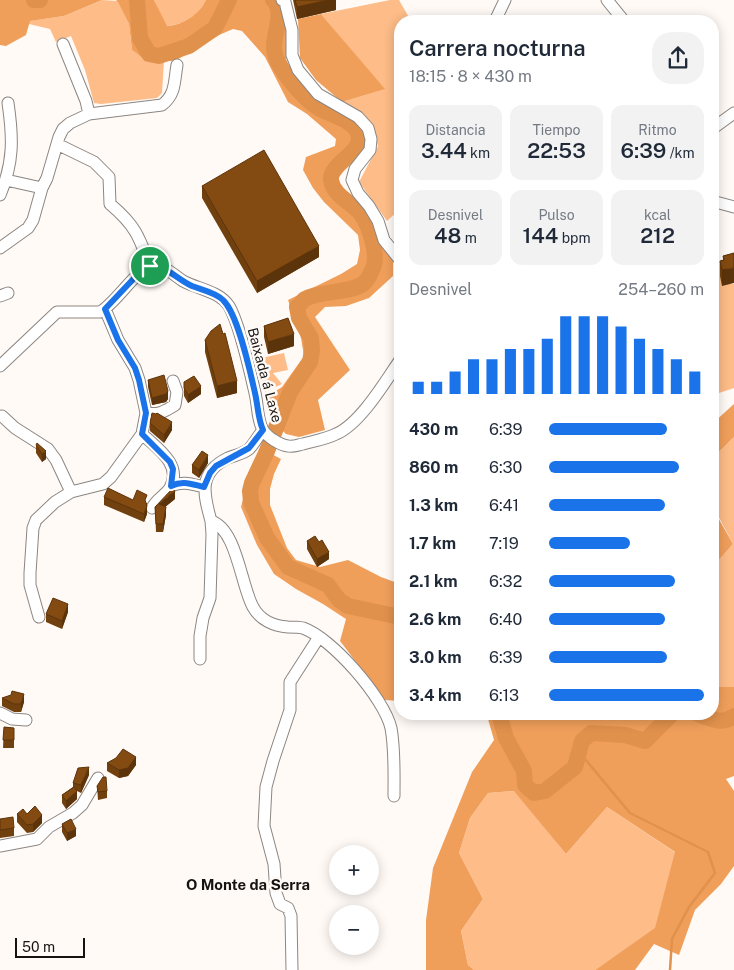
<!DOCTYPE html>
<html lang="es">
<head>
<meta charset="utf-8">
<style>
  body { margin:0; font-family:"Public Sans",sans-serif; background:#f2f2f3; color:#1f2937; height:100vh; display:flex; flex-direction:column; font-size:19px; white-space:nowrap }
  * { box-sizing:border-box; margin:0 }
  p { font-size:16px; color:#747a83 }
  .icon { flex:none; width:28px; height:28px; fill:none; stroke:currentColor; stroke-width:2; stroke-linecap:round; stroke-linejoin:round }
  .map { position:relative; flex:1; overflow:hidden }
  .sheet { position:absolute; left:394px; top:15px; width:325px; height:705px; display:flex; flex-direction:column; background:#fff; border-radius:20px; box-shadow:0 2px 12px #0003 }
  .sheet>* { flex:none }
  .buttons { position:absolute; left:329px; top:845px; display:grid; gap:10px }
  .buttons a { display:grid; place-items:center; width:50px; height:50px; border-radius:50%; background:#fff; box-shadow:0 2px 12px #0003; font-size:25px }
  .scale { position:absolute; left:15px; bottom:12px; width:70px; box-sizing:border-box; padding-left:5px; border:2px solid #151312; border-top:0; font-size:14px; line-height:18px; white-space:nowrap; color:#151312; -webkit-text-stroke:4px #fffaf6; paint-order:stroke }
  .pin { position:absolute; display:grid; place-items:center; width:42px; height:42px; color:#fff; margin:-21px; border:2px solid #fff; border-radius:50%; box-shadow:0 1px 5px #0007 }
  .round { display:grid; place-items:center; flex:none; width:52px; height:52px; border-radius:20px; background:#f2f2f3 }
  .summary { display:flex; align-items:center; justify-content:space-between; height:85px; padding:0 15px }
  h1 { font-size:22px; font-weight:600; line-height:38px }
  .stats { display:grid; grid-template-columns:repeat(3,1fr); gap:8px; height:85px; padding:5px 15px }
  .stats div { display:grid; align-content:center; border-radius:12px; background:#f2f2f3; text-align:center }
  .stats b { font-size:21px; font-weight:600 }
  .stats small { font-size:14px; font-weight:400 }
  .stats p { font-size:14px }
  .chart { height:140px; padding:10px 15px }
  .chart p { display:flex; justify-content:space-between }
  .chart svg { width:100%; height:90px; margin-top:5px; stroke:#1a73e8; stroke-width:6 }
  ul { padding:0 15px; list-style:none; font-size:16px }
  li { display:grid; grid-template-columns:80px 60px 1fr; align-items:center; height:38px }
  li i { height:12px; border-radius:6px; background:#1a73e8 }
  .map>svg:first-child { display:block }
</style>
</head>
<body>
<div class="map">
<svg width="734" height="970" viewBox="0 0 734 970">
  <rect width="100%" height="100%" fill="#fffaf6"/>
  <path fill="#fdbc88" d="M102,0l16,1 11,23 3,26 14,11h18l-2,32 -5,5 -56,6 -7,-1 -9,-33 -14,-34 -15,6 -6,-13 -21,-5v-3l35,-5z
    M154,0h52c-7,16 -23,25 -40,26z
    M390,0h9l12,21h-11v188l-13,12 -28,-39 19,-36c-8,-28 -10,-32 -36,-44l42,-13 -63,-75z
    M726,258l4,26h4v104l-21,7v-130z
    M284,353l4,17 -15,3 9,11 -17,8 -8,-33z
    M734,437v250h-21v-125l5,-1 15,-17 -20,-38v-48z
    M515,791l51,63 41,-47 69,46 -20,75 -61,42h-121l-6,-5 -7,-34 22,-32 -24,-46 11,-35 18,-25z"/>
  <path fill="#f09f5b" d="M0,0h102l-38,16 -34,5 -4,14 -20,11 -6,-1z
    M116,0h38l13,26c16,-1 32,-11 39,-26h68l8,7 6,30 -2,22 10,20 18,19 25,14 21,18 3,11 -10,18 -17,13 2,13 36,36 19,40v15l-24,22 -23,8 -21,1 -10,10 35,53 -32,30 7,30 -26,7 -13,-3 -14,-14 -4,-24 14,-9 22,-31 -3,-18 -13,-38 53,-26 16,-10 3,-14 -2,-15 -34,-33 -11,-14 -10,-18 3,-13 29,-11 1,-7 -29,-25 -19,-12 -23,-45 -23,-26 -9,-2 -14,6 -44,26h-29l-14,-11 -3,-26 -11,-22z
    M321,14l64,75 -43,13 -26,-22 -16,-22 -2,-39z
    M734,404v33l-21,21v-35z
    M262,449l19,10 -7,15 -4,15v16l17,43 9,12 24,7 28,-7 33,17 19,7v117l-15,-1 -45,-59 6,-22 -23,-15 -27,-15 -22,-15 -17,-29 -16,-38 8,-32z
    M712,507l21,37 -15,17 -5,1z
    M713,687h21v89l-8,3 8,12v75l-13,18 -26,26 -16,45 -25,-11 -19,26h-40l60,-42 20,-76 -68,-45 -41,47 -52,-63 -26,2 -18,25 -11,35 24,46 -22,32 7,34 6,5h-48v-50l7,-52 39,-96 22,-32 -6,-21 -9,-5h233z"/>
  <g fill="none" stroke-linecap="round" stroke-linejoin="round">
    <path stroke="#e0914c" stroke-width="2.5" d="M580,753l50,60 78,39 7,21 -26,34 -17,32 -2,31"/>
    <path stroke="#e0914c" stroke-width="16" d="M34,0h6
      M137,0l3,38 9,16 10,2 30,-10 26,-18 14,-28
      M273,0c14,13 -3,37 2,54 3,15 29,45 42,53 12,8 35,12 41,26 8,19 -29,30 -27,47 2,16 22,23 30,34 8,11 18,41 12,54 -2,4 -4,10 -7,13 -10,13 -46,9 -61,18 -3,2 -5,6 -8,8l2,11 12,20 1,12 -2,12 -20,30 -23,59 -15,32 -2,8 1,11 16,36 21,29 40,18 11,15 9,6 52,11
      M499,714l7,24 18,33 1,14 9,8 11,-2 30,-24 7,-26 9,-8 34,2 20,6 27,-27
      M698,714c13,5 24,11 36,2"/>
    <g stroke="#8c8682" stroke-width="13">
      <path id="minor" d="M282,0l3,2 7,28v25l6,15 20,24 40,23 10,11 3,11 -1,11 -15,19 -3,11 6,13 11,13 9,15 6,19 16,20
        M607,0l17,21
        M495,21l10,-21
        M63,44l23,57 3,13
        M712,129l22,-16
        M57,144l37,18 15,15 1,27c25,21 29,32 40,62
        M6,180l36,8
        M0,195c14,-33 13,-58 8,-92
        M712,201l22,6
        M0,248l28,-20 5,-8 9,-32 5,-10 12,-41 4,-8 7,-6 19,-9 73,-9c14,-11 12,-23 15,-40
        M0,296l8,-3
        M0,366l57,-54h43c16,-9 36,-42 50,-46 12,-3 24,9 33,15 15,8 36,10 46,25 11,19 21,65 26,87 3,12 2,27 8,37 4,7 17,15 25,16 5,1 10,-1 15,-2 11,-3 23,-5 33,-10 24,-10 49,-52 64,-74
        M146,413c12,2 18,-1 29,-8l2,-13 -4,-11
        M2,416l13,12 33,21 8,11 15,32
        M263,430c-5,6 -9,14 -14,19 -6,5 -14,6 -21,9 -31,15 -24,37 -17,63 26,8 30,65 42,86 7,13 21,19 35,20 5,0 10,0 15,1 29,10 81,70 88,100 4,22 3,46 3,68
        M142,434c15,14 41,31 28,54 -5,8 -13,10 -18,20
        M171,486c12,-5 20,-2 33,1
        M39,617l-9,-32v-12l3,-45 3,-8 19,-18 16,-10 32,-8 8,-7 31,-43 4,-21 -7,-33 -4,-12 -17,-28 -13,-31
        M200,659v-23l3,-18 7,-20 2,-64 -1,-13
        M0,713l12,6 14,1
        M0,846l37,-7 12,-12 24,-14 9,-8 16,-27
        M292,970l-1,-54 -3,-8 -8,-4 -4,-11 -2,-29 -10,-38 2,-39 7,-26 17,-51v-28l29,-45"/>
    </g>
    <use href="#minor" stroke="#fff" stroke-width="11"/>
  </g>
  <path fill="#71400f" d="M293,0h43v10l-39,9z
    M202,186l117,71 -62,36 -55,-95z
    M734,253l-12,33 -2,-10v-15l3,-1v-4z
    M264,326l30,20 -26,8 -4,-17z
    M223,334l14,59 -20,5 -12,-46v-12z
    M148,380l20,19 -2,3 -14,3 -4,-18z
    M184,382l17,12 -13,9 -4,-7z
    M150,423l22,7 -8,13 -14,-12z
    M36,445l10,14 -4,3 -6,-9z
    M208,463l-9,15 -7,-5v-8z
    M104,497l43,6v11l-3,8 -40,-17z
    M175,499l-10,8 1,8 -3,17h-7l-1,-25z
    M307,541l22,18 -12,8 -10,-18z
    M68,612l-6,17 -16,-7v-8z
    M2,698l22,4 -3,10h-7l-12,-6z
    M4,727l10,1v20h-11z
    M107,763l29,2 -8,11 -9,2 -12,-7z
    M89,775l-8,18 -4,-2v8l-11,10 -4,-6v-8l11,-8v-4z
    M97,786l10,5v7l-9,2z
    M17,814h10l15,9 -9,9 -6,1 -10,-11z
    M0,819l14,9v8l-14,2z
    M62,824l14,12 -9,5 -5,-9z"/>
  <path fill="#5c340c" d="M329,0h7v10l-39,9v-12z
    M319,246v11l-62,36v-12z
    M734,268v15l-12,3v-16z
    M294,334v12l-26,8v-12z
    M237,381v12l-20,5v-12z
    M201,386v8l-13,9v-8z
    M168,391v8l-2,3 -14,3v-7z
    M172,422v8l-8,13v-8z
    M46,451v8l-4,3v-8z
    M208,455v8l-9,15v-8z
    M175,491v8l-16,13v-8z
    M147,506v8l-3,8v-8z
    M166,507v8l-3,17v-8z
    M329,552v7l-12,8v-8z
    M68,604v8l-6,17v-8z
    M24,694v8l-3,10v-8z
    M136,757v8l-8,11 -9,2v-8z
    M89,767v8l-8,18v-8z
    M77,791v8l-11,10v-8z
    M42,815v8l-9,9v-8z
    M76,829v7l-9,5v-8z"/>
  <path fill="#834a11" stroke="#5c340c" d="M295,0h34l-32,7z
    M264,150l55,96 -62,35 -55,-95z
    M734,253v15l-12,2 -2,-9 4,-1 -1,-4z
    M288,318l6,16 -26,8 -4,-16z
    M220,324l3,10 2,-1 12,48 -20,5 -12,-46 6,-9z
    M164,375l4,16 -2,3 -14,4 -4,-18z
    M194,376l7,10 -13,9 -4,-7v-6z
    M152,413l4,1 1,-1 15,9 -8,13 -14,-12z
    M37,443l9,8 -4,3 -6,-9z
    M202,451l6,4 -9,15 -7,-5z
    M108,488l25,12 4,-10 10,5 -2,5 2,6 -3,8 -40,-17z
    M173,488l2,3 -16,13 7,3 -3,17h-7l-1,-17z
    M315,536l4,6 3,-2 7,12 -12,7 -10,-18z
    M53,598l15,6 -6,17 -16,-7z
    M12,691l12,3 -3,10h-7l-12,-6 9,-3z
    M4,727l10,1v12h-11z
    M123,749l13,8 -8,11 -9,2 -12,-7 9,-5z
    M89,767l-8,18 -8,-2 5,-15z
    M103,777h3l1,14 -9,1 -1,-6z
    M74,787l3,4 -11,10 -4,-6z
    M35,806l7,9 -9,9 -6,1 -10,-11 6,-5 4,5z
    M13,817l1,11 -14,2v-11z
    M71,819l5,10 -9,4 -5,-9z"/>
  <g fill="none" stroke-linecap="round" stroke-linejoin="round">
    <g stroke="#fff" stroke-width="10">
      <path id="route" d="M155,265c14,4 24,15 37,21 10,4 23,6 31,14 15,14 27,71 32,93 3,13 3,26 8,37l-14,18 -33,18 -6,7 -6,14c-13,-3 -21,-7 -33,-1l2,-17 -3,-7 -28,-28 4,-21 -7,-33 -4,-12 -17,-28 -13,-31 34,-36 5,-5z"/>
    </g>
    <use href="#route" stroke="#1a73e8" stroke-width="6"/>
  </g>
  <g text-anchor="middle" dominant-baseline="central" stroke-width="5" stroke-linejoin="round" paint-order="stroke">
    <g font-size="14" fill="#151312" stroke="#fffaf6">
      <text transform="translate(265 375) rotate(75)">Baixada á Laxe</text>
    </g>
    <g font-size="15" font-weight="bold" fill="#151312" stroke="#fffaf6">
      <text x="248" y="884">O Monte da Serra</text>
    </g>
  </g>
</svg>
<div class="buttons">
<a>+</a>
<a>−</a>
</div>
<div class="scale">50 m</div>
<div class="pin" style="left:150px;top:266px;background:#1e9e55"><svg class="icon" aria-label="arrive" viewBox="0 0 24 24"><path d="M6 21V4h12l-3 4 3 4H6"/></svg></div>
<section class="sheet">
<div class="summary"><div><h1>Carrera nocturna</h1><p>18:15 · 8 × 430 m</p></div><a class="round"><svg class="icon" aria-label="share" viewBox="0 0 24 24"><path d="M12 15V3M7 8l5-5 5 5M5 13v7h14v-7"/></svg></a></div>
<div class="stats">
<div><p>Distancia</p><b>3.44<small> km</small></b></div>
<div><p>Tiempo</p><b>22:53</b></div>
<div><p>Ritmo</p><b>6:39<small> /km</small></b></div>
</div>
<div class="stats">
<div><p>Desnivel</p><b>48<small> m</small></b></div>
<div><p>Pulso</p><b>144<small> bpm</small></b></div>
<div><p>kcal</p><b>212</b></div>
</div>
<div class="chart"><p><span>Desnivel</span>254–260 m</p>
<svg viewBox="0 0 160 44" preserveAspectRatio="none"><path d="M5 44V38M15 44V38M25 44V33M35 44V27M45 44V27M55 44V22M65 44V22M75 44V17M85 44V6M95 44V6M105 44V6M115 44V11M125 44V17M135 44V22M145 44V27M155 44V33"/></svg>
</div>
<ul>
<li><b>430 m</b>6:39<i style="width:76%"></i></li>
<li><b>860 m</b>6:30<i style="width:84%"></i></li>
<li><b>1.3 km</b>6:41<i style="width:75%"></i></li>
<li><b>1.7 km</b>7:19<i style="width:52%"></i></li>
<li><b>2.1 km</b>6:32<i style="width:81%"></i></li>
<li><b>2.6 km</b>6:40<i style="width:75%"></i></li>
<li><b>3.0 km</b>6:39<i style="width:76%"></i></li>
<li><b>3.4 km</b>6:13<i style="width:100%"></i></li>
</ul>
</section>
</div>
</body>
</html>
